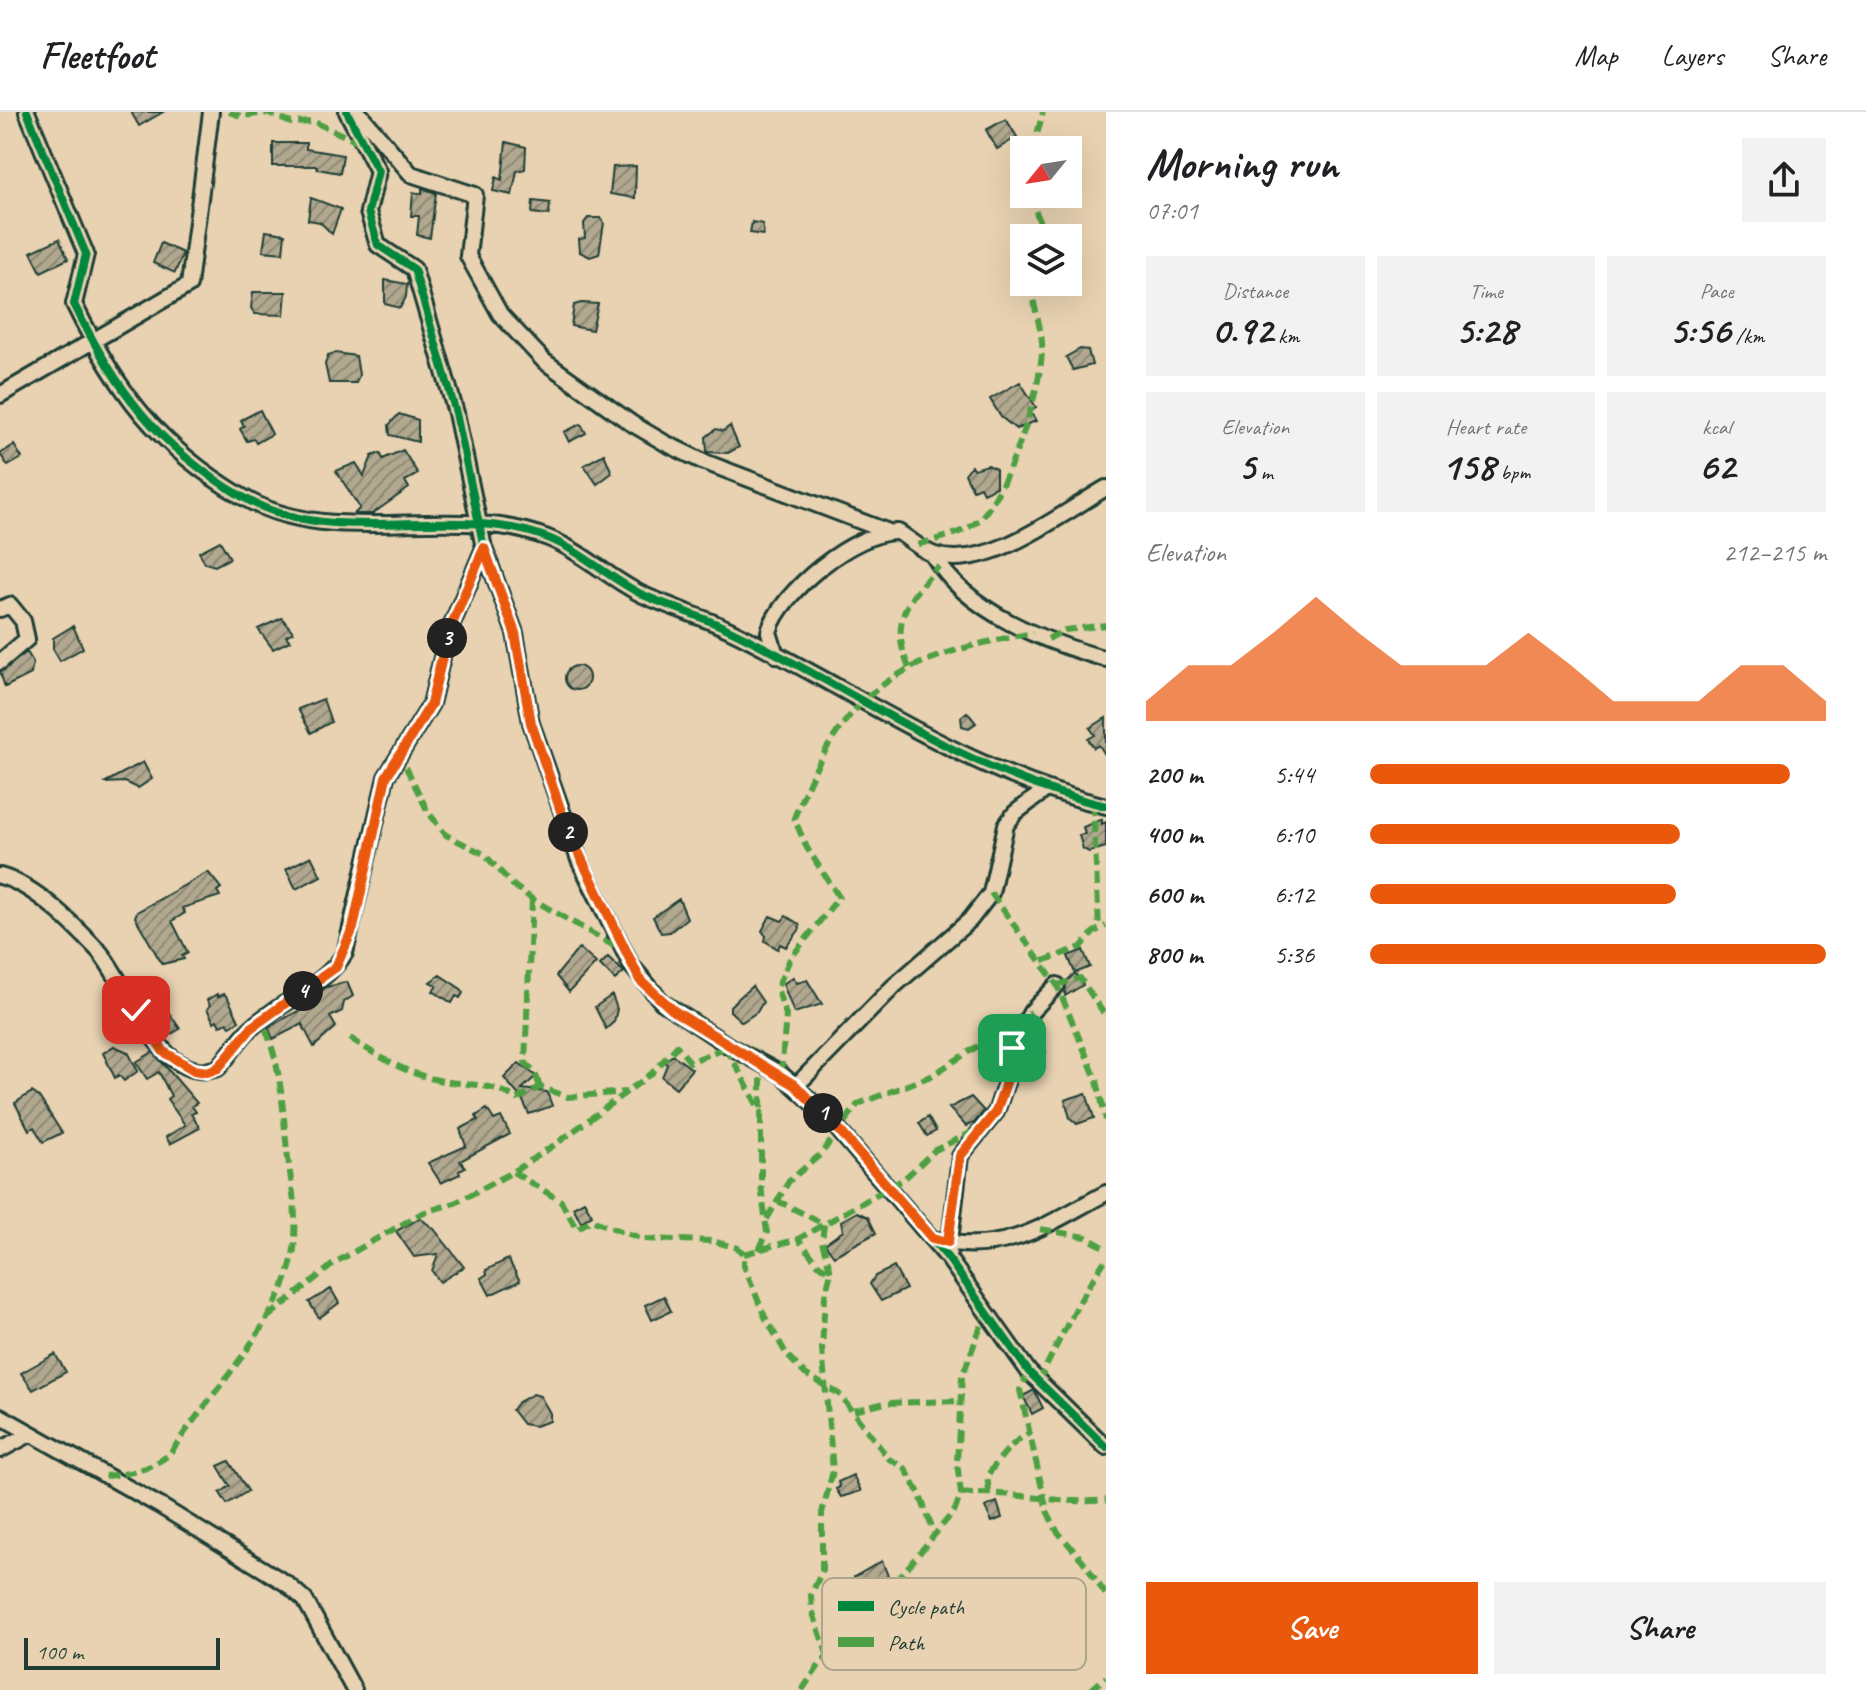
<!DOCTYPE html>
<html lang="en">
<head>
<meta charset="utf-8">
<style>
  body { margin:0; font-family:Caveat,sans-serif; background:#f2f2f2; color:#202124; height:100vh; display:flex; flex-direction:column; font-size:30px; white-space:nowrap }
  * { box-sizing:border-box; margin:0 }
  p { font-size:26px; color:#757577 }
  .icon { flex:none; width:44px; height:44px; fill:none; stroke:currentColor; stroke-width:2; stroke-linecap:round; stroke-linejoin:round }
  .map { position:relative; flex:1; overflow:hidden }
  .sheet { display:flex; flex-direction:column; background:#fff; width:760px }
  .sheet>* { flex:none }
  .needle { width:52px; rotate:240deg }
  .fabs { position:absolute; left:1010px; top:24px; display:grid; gap:16px }
  .fabs a { display:grid; place-items:center; width:72px; height:72px; border-radius:0px; background:#fff; box-shadow:0 8px 32px #0002; font-size:40px }
  .scale { position:absolute; left:24px; bottom:20px; width:196px; box-sizing:border-box; padding-left:8px; border:4px solid #1f3d34; border-top:0; font-size:22px; line-height:28px; white-space:nowrap; color:#1f3d34; -webkit-text-stroke:6px #e8d2b2; paint-order:stroke }
  .pin { position:absolute; display:grid; place-items:center; width:68px; height:68px; color:#fff; margin:-34px; border-radius:16px; box-shadow:0 4px 12px #0006 }
  .km { position:absolute; width:40px; height:40px; margin:-20px; border-radius:50%; background:#222; color:#fff; font-size:22px; line-height:40px; text-align:center }
  .round { display:grid; place-items:center; flex:none; width:84px; height:84px; border-radius:0px; background:#f2f2f2 }
  .summary { display:flex; align-items:center; justify-content:space-between; height:136px; padding:0 40px }
  h1 { font-size:44px; font-weight:600; line-height:60px }
  .figures { display:grid; grid-template-columns:repeat(3,1fr); gap:12px; height:136px; padding:8px 40px }
  .figures div { display:grid; align-content:center; border-radius:0px; background:#f2f2f2; text-align:center }
  .figures b { font-size:40px; font-weight:600 }
  .figures small { font-size:22px; font-weight:400 }
  .figures p { font-size:22px }
  .chart { height:224px; padding:16px 40px }
  .chart p { display:flex; justify-content:space-between }
  .chart svg { width:100%; height:144px; margin-top:8px; fill:#ea580c; opacity:.7 }
  .cta { display:flex; gap:16px; margin-top:auto; padding:16px 40px }
  .cta a { flex:1; height:92px; border-radius:0px; background:#ea580c; color:#fff; font-size:32px; font-weight:600; line-height:92px; text-align:center }
  .cta a+a { background:#f2f2f2; color:#202124 }
  ul { padding:0 40px; list-style:none; font-size:26px }
  li { display:grid; grid-template-columns:128px 96px 1fr; align-items:center; height:60px }
  li i { height:20px; border-radius:10px; background:#ea580c }
  header { display:flex; align-items:center; gap:48px; box-sizing:border-box; height:112px; padding:0 40px; background:#fff; border-bottom:2px solid #e0e0e0 }
  header strong { font-size:38px }
  nav { display:flex; gap:44px; margin-inline-start:auto; font-size:28px }
  main { display:flex; flex:1; min-height:0 }
  .map>svg:first-child { display:block }
</style>
</head>
<body>
<header>
<strong>Fleetfoot</strong>
<nav><a>Map</a><a>Layers</a><a>Share</a></nav>
</header>
<main>
<div class="map">
<svg width="1106" height="1578" viewBox="0 0 1106 1578">
  <defs>
    <pattern id="building-hatch" width="6" height="6" patternUnits="userSpaceOnUse" patternTransform="scale(2)"><rect width="6" height="6" fill="#b1a88f"/><path d="M-1 1l2-2M0 6l6-6M5 7l2-2" fill="none" stroke="#8f8a76"/></pattern>
  </defs>
  <rect width="100%" height="100%" fill="#e8d2b2"/>
  <filter id="ink" filterUnits="userSpaceOnUse"><feTurbulence type="fractalNoise" baseFrequency=".0125" numOctaves="2"/><feDisplacementMap in="SourceGraphic" scale="16" xChannelSelector="R" yChannelSelector="G"/><feConvolveMatrix kernelMatrix="1 2 1 2 8 2 1 2 1" color-interpolation-filters="sRGB"/></filter>
  <g filter="url(#ink)">
    <path fill="url(#building-hatch)" stroke="#1f3d34" stroke-width="2" d="M131,0h32l-24,14z
      M1006,7l11,18 -20,12 -11,-19z
      M506,30l20,5 -1,22 -8,2 -5,24 -19,-4 3,-14 6,3z
      M273,31h33v6l37,6 -3,18 -23,-4v-3h-44z
      M636,54l-1,32 -25,-4 3,-27z
      M422,76l14,5 -6,45 -13,-3 2,-19h-8l2,-23h9z
      M311,86l30,11 -9,25 -12,-12 -12,-2z
      M533,89l17,2 -1,12 -17,-2z
      M588,106h13l3,5 -5,31 -9,3 -10,-5 -1,-13 6,-1 -1,-15z
      M752,110l11,2v11l-13,-2z
      M266,119l19,3 -2,19 -20,-2z
      M59,127l9,20 -27,13 -10,-20z
      M161,131l22,10 -8,20 -22,-10z
      M385,168l22,4 -1,13 -6,11 -15,-4z
      M253,180h33l-2,23 -29,-1 -4,-6z
      M581,191l17,1 -6,26 -21,-4 3,-21z
      M1080,237l8,1 4,15 -19,5 -7,-13z
      M335,241l21,3 3,19 -3,8h-27l-4,-19 3,-9z
      M1020,270l16,25 -6,4 6,10 -20,8 -15,-12 -11,-18z
      M260,298l12,24 -16,9 -2,-4 -7,2 -7,-12 4,-3 -3,-6z
      M399,302l19,6v22l-28,-7 -1,-10z
      M581,312l5,9 -17,9 -5,-10z
      M730,314l9,21 -11,6 -21,-1 -1,-15 10,-8 7,2z
      M14,333l8,13 -14,8 -8,-12z
      M403,338l15,24 -13,7 4,7 -37,26h-18l6,-6 -24,-37 20,-8 8,13 8,-20 8,-3 3,6z
      M604,342l8,19 -15,11 -13,-19z
      M988,353l8,4v18l-13,6 -3,-6 -7,3 -8,-16 6,-8 3,3z
      M220,429l10,17 -15,8 -10,-3 -6,-11z
      M282,506l11,14 -7,4 4,5 -17,8 -15,-20z
      M73,514l10,22 -23,13 -7,-12v-11z
      M27,540l6,10 -2,12 -26,13 -5,-15z
      M565 566a12 12 0 1 1 24 0a12 12 0 1 1-24 0Z
      M323,587l8,23 -20,11 -13,-24z
      M967,600l9,11 -7,5 -7,-2 -1,-9z
      M1106,606v38l-7,-11 -5,3 -6,-9 7,-4 -5,-7z
      M143,650l9,17 -14,9 -13,-6 -21,1z
      M1102,707v5l4,-2v25l-17,5 -6,-3 -4,-14 6,-1 -2,-7z
      M311,744l10,20 -25,13 -10,-20z
      M208,760l13,16 -4,3 3,5 -38,12 3,5 -13,8 16,32 -6,3 2,3 -22,5 -27,-47 2,-5z
      M679,787l8,19 -17,14 -9,1 -8,-16z
      M770,804l12,5 4,-5 13,8 1,5 -14,18 -6,-3 -2,5 -13,-8 1,-5 -4,-5z
      M579,836l17,15 -27,29 -13,-16z
      M1083,838l7,17 -15,6 8,12 -18,11 1,-14 9,-9 -7,-17z
      M608,845l16,15 -9,8 -15,-15z
      M440,863l21,14 2,4 -3,5 -4,-2 -4,7 -19,-12 4,-5 -7,-4z
      M793,865l4,6 10,-3 15,24 -28,9 -11,-29z
      M347,870l6,14 -9,6 -2,9 -12,6 6,10 -22,20 -12,-23 -29,15 -5,-12 40,-21 1,-6 18,-13z
      M752,874l11,16 -6,10 -15,10 -12,-11v-5z
      M217,882l1,3 6,-3 4,4 11,23 -9,5 -3,-4 -7,4 -3,-6 -3,2 -7,-13 3,-4 -3,-5z
      M612,883l5,14 -3,13 -8,7 -11,-22z
      M164,901l2,3 4,-2 10,15 -14,8 -12,-18z
      M1039,926l7,15 -5,2 2,4 -21,6v-15l5,-9z
      M114,934l14,6 10,19 -14,10 -5,-6 -4,3 -12,-25z
      M153,940l44,51 -5,3 4,6 -5,2 9,14 -30,16 -4,-7 19,-12 -18,-26 4,-3 -12,-24 -12,7 -11,-17z
      M673,943l19,14 -16,19 -14,-11 5,-12 -2,-4z
      M519,951l17,13 -14,13 25,3 5,14 -23,8 -7,-15 -18,-21z
      M32,980l7,5 23,36 -19,9 -9,-15 -5,3 -14,-27z
      M1086,981l8,25 -17,6 -7,-6 -5,-18z
      M971,985l13,14 -10,12 -8,3 -17,-18z
      M487,997l7,11 7,-3 9,17 -50,27 5,6 -6,4 1,3 -19,9 -13,-20 38,-17 -6,-17 18,-9 -2,-4z
      M928,1005l8,14 -9,5 -8,-13z
      M584,1089l8,14 -11,7 -8,-15z
      M857,1100l11,5 8,16 -42,23 -9,-12 18,-13 -2,-10z
      M420,1106l14,11 30,38 -24,15 -8,-11 6,-17 -24,3 -18,-26z
      M508,1147l12,22 -30,14 -9,-17 6,-4 -1,-4z
      M894,1155l12,22 -25,12 -11,-17 5,-8z
      M331,1177l8,14 -20,15 -10,-16z
      M664,1184l7,15 -19,9 -7,-15z
      M55,1242l11,18 -33,18 -12,-17z
      M1034,1278l9,18 -11,6 -9,-18z
      M533,1282l7,2 10,17v8l-15,5 -12,-2 -11,-14 5,-7z
      M229,1349l19,30 -21,13 -7,-11 10,-7 -12,-20z
      M853,1363l8,16 -20,6 -5,-8 4,-2 -2,-5z
      M997,1390l5,16 -10,4 -7,-15z
      M882,1449l6,15 -26,14 -8,-13z"/>
    <g fill="none" stroke-linecap="round" stroke-linejoin="round">
      <g stroke="#1f3d34" stroke-width="20">
        <path id="minor" d="M27,0l59,142 -12,50c42,86 83,142 167,192 92,56 209,4 307,42 33,13 61,40 93,56 29,13 60,22 89,36 126,61 238,144 376,176
          M347,0l31,59 -10,41 10,33 36,24 42,144 28,135 31,85 16,90 48,137 52,105 31,37 67,44 52,28 42,38 125,146 81,114 77,75
          M358,0l53,62 64,21 -7,61 32,58 44,47 87,62 34,20 37,18 187,71
          M0,283l189,-110 22,-173
          M933,443c35,58 110,86 173,104
          M0,497l10,-4 13,16 4,18 -27,23
          M776,543l-7,-23c10,-39 87,-102 129,-100 12,7 24,19 37,23 53,17 127,-42 171,-67
          M0,764c35,9 73,48 98,74 30,33 61,138 120,118 11,-12 20,-28 32,-39 30,-28 73,-41 95,-76l41,-176 45,-73 16,-68 37,-88
          M796,974l98,-100 76,-66 21,-27 15,-68 9,-12 29,-22
          M939,1128c65,17 112,-18 167,-47
          M948,1146l12,-102 36,-44 17,-50 -1,-14 19,-36 26,-27
          M0,1304l162,91 125,77 18,16 49,90
          M0,1338l30,-16"/>
      </g>
      <use href="#minor" stroke="#e8d2b2" stroke-width="14"/>
      <path stroke="#4da043" stroke-width="6" stroke-dasharray="12 6" stroke-linecap="butt" d="M229,0l12,4 27,-3 23,10 23,-1 51,23
        M1033,38l10,-38
        M1030,82l15,44
        M918,433c20,-7 47,-11 62,-26 28,-29 65,-137 62,-177 -2,-20 -10,-40 -11,-60
        M1048,527l17,-9 41,-5
        M909,556c-20,-48 -2,-68 30,-102
        M398,639l30,61 18,23 38,19 29,31 19,14 91,52
        M1093,691l6,126
        M991,781l66,92 40,96 9,39
        M532,787l-7,163 10,11 5,14
        M1043,849l38,-14 13,-15 12,-6
        M1057,873l23,-7 26,39
        M350,926c26,17 53,34 84,41 32,8 53,1 83,20l23,-12 28,10 58,-5
        M726,935l36,67
        M781,962l5,-59 -9,-27 13,-29 49,-62 -32,-49 -13,-30c51,-131 104,-161 239,-185
        M513,1060l48,29 16,28 14,-9 52,19 69,2 26,7 6,6v12l21,51 22,38 18,19 34,20 50,65 16,9 14,25 16,42
        M776,1088l48,24 -2,18 9,30 -13,-8 -20,-25
        M767,1107l22,-38 32,-27 37,-50 73,-28 100,-64
        M1040,1117l46,8 20,11
        M759,1138l8,-17 -6,-48v-121
        M744,1142l54,-15 106,-60 31,-29 46,-22
        M268,1205l68,-55 86,-49 33,-10 58,-31 43,-28 95,-70 26,-28 13,16 39,-16
        M1029,1260l-9,18 27,121 10,20 26,30 23,34
        M1038,1270c22,-42 41,-84 68,-123
        M854,1299l31,-8 75,-2
        M105,1364c26,-2 44,-6 65,-22 39,-61 122,-142 125,-216 2,-32 -6,-65 -9,-97 -4,-42 -6,-82 -24,-120
        M989,1379l-2,-15c13,-18 23,-33 43,-43
        M961,1382c49,-5 97,12 145,6
        M828,1545l-16,-47 -1,-15 11,-24v-58l11,-42 -11,-122 3,-53 6,-24
        M802,1578l18,-26 35,-33 100,-121 6,-16 -4,-32 5,-85 25,-67
        M1091,1578l15,-13"/>
      <g stroke="#e8d2b2" stroke-width="13">
        <path id="cycleway" d="M27,0l59,142 -12,50c42,86 83,142 167,192 92,56 209,4 307,42 33,13 61,40 93,56 29,13 60,22 89,36 126,61 238,144 376,176
          M347,0l31,59 -10,41 10,33 36,24 42,144 28,135 31,85 16,90 48,137 52,105 31,37 67,44 52,28 42,38 125,146 81,114 77,75"/>
      </g>
      <use href="#cycleway" stroke="#00873e" stroke-width="8"/>
    </g>
  </g>
  <g fill="none" stroke-linecap="round" stroke-linejoin="round" filter="url(#ink)">
    <g stroke="#fff" stroke-width="16">
      <path id="route" d="M136,898l28,42 30,18 13,2 11,-4 34,-41 84,-60 17,-39 33,-151 45,-73 16,-68 37,-88 31,85 16,90 36,106 73,151 34,31 122,75 44,45 92,107 16,4 12,-86 36,-44 17,-50 -1,-14"/>
    </g>
    <use href="#route" stroke="#ea580c" stroke-width="10"/>
  </g>
  <rect x="822" y="1466" width="264" height="92" rx="12" fill="#e8d2b2" stroke="#aca58c" stroke-width="2"/>
  <rect x="838" y="1489" width="36" height="10" fill="#00873e"/>
  <rect x="838" y="1525" width="36" height="10" fill="#4da043"/>
  <g font-size="22" fill="#1f3d34">
    <text x="888" y="1502">Cycle path</text>
    <text x="888" y="1538">Path</text>
  </g>
</svg>
<div class="fabs">
<a><svg class="needle" viewBox="-14 -14 28 28"><path d="M0-13l5 13h-10z" fill="#e53935"/><path d="M0 13l5-13h-10z" fill="#757577"/></svg></a>
<a><svg class="icon" aria-label="layers" viewBox="0 0 24 24"><path d="M12 4l9 5-9 5-9-5zM3 14l9 5 9-5"/></svg></a>
</div>
<div class="scale">100 m</div>
<div class="pin" style="left:1012px;top:936px;background:#1e9e55"><svg class="icon" aria-label="arrive" viewBox="0 0 24 24"><path d="M6 21V4h12l-3 4 3 4H6"/></svg></div>
<div class="pin" style="left:136px;top:898px;background:#d93025"><svg class="icon" aria-label="check" viewBox="0 0 24 24"><path d="M5 12l5 5 9-10"/></svg></div>
<b class="km" style="left:823px;top:1001px">1</b>
<b class="km" style="left:568px;top:720px">2</b>
<b class="km" style="left:447px;top:526px">3</b>
<b class="km" style="left:303px;top:879px">4</b>
</div>
<section class="sheet">
<div class="summary"><div><h1>Morning run</h1><p>07:01</p></div><a class="round"><svg class="icon" aria-label="share" viewBox="0 0 24 24"><path d="M12 15V3M7 8l5-5 5 5M5 13v7h14v-7"/></svg></a></div>
<div class="figures">
<div><p>Distance</p><b>0.92<small> km</small></b></div>
<div><p>Time</p><b>5:28</b></div>
<div><p>Pace</p><b>5:56<small> /km</small></b></div>
</div>
<div class="figures">
<div><p>Elevation</p><b>5<small> m</small></b></div>
<div><p>Heart rate</p><b>158<small> bpm</small></b></div>
<div><p>kcal</p><b>62</b></div>
</div>
<div class="chart"><p><span>Elevation</span>212–215 m</p>
<svg viewBox="0 0 160 44" preserveAspectRatio="none"><path d="M0 44V38L10 27L20 27L30 17L40 6L50 17L60 27L70 27L80 27L90 17L100 27L110 38L120 38L130 38L140 27L150 27L160 38V44z"/></svg>
</div>
<ul>
<li><b>200 m</b>5:44<i style="width:92%"></i></li>
<li><b>400 m</b>6:10<i style="width:68%"></i></li>
<li><b>600 m</b>6:12<i style="width:67%"></i></li>
<li><b>800 m</b>5:36<i style="width:100%"></i></li>
</ul>
<div class="cta"><a>Save</a><a>Share</a></div>
</section>
</main>
</body>
</html>
